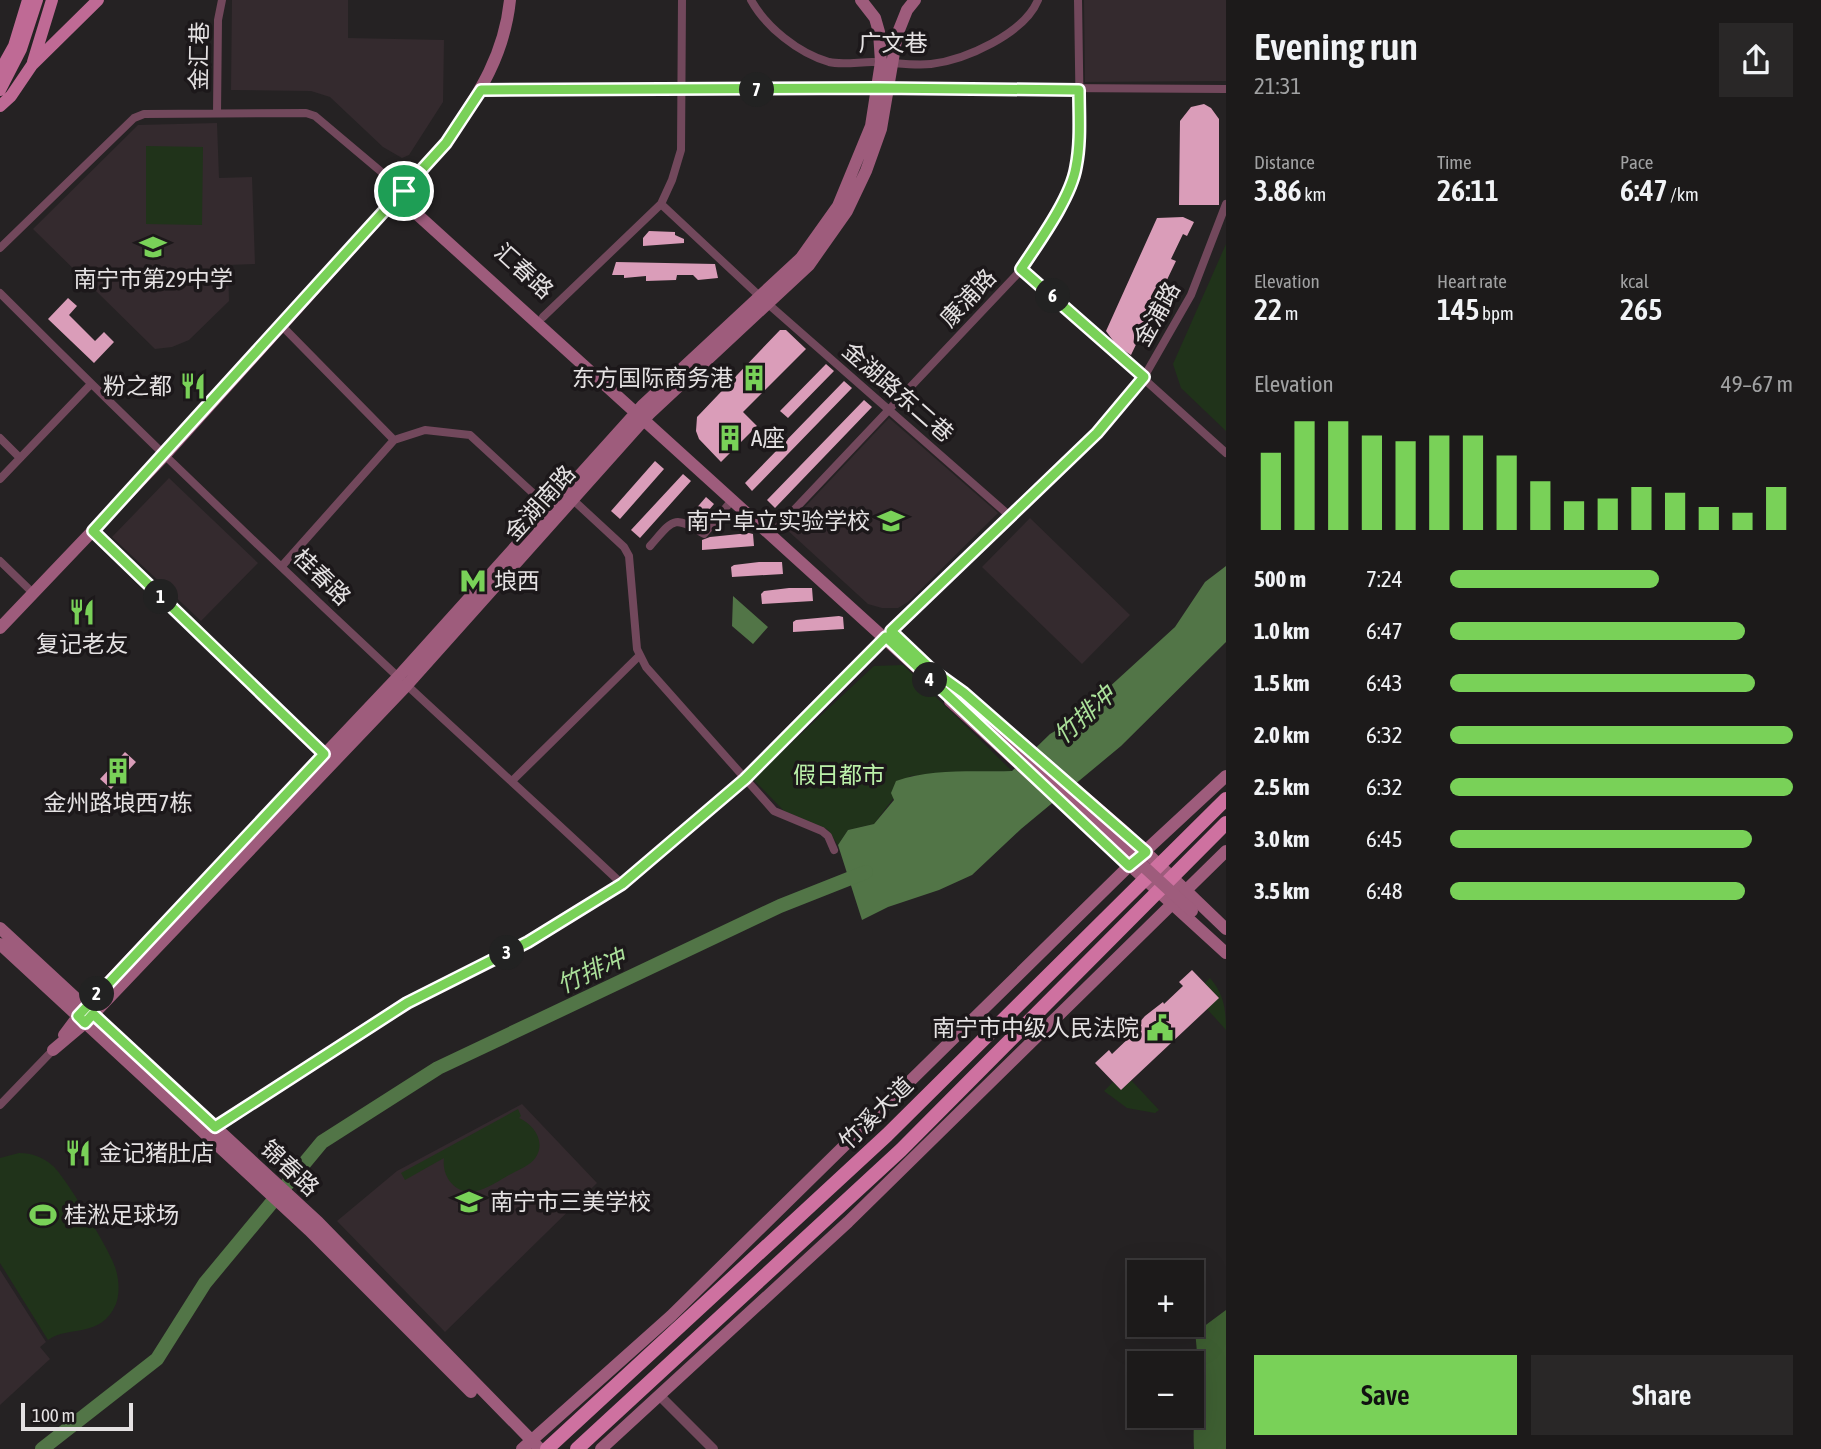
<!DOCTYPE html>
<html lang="en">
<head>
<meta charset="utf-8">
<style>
  body { margin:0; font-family:"Asap Condensed","Noto Sans SC",sans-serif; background:#292727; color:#f1f3f6; height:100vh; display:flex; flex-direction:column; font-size:26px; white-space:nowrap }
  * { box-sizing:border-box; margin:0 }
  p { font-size:23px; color:#a0a1a2 }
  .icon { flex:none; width:38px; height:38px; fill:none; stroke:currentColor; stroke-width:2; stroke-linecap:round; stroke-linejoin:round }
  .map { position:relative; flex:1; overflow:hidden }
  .side { display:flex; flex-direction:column; background:#1c1a1a; width:595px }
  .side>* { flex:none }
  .buttons { position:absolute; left:1127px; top:1260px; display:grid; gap:14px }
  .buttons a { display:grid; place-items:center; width:77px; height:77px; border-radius:0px; background:#1c1a1a; box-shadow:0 7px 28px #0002,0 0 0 2px #3a3839; font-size:35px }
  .scale { position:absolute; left:21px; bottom:18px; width:112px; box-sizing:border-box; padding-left:7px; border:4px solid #e4e1e2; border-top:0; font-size:19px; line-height:24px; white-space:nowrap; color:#e4e1e2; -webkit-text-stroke:5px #1c181a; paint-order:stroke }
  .pin { position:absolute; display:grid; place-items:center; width:60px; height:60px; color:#fff; margin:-30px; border:4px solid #fff; border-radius:50%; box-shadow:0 2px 7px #0007 }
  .km { position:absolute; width:35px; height:35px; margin:-18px; border-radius:50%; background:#222; color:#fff; font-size:19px; line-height:35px; text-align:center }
  .round { display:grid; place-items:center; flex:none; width:74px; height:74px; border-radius:0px; background:#292727 }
  .overview { display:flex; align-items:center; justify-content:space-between; height:119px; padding:0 28px }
  h1 { font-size:38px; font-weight:600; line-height:52px }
  .metrics { display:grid; grid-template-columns:repeat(3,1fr); gap:10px; height:119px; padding:7px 28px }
  .metrics div { display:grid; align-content:center }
  .metrics b { font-size:30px; font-weight:600 }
  .metrics small { font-size:19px; font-weight:400 }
  .metrics p { font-size:19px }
  .chart { height:196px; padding:14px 28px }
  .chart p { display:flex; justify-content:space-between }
  .chart svg { width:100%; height:126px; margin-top:7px; stroke:#79d158; stroke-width:6 }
  .cta { display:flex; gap:14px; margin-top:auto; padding:14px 28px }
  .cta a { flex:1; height:80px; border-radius:0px; background:#79d158; color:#111; font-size:28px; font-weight:600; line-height:80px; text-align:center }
  .cta a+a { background:#292727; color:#f1f3f6 }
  ul { padding:0 28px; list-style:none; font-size:23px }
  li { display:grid; grid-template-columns:112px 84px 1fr; align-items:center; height:52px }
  li i { height:18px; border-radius:9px; background:#79d158 }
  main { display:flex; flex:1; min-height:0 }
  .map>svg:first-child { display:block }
</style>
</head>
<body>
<main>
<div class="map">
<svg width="1226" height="1449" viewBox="0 0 1226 1449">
  <rect width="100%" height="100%" fill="#252223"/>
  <path fill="#342a2e" d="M232,0h116v38l96,2 -1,62 -34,53 -7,3 -19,-11 -53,-50 -19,-6 -80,-1z
    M1084,0h142v81l-141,1z
    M217,123l2,55 33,-1 3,87 -27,1 1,36 -40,39 -17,7 -17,2 -122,-120 105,-104z
    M889,418l109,95 -90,89 -10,6h-16l-14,-4 -83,-76z
    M169,478l89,85 -57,58 -89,-84z
    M1030,518l100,97 -48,49 -100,-97z
    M522,1104l75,79 -152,149 -108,-111 60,-50z
    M0,1270l46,72 -6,5 10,12 -50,46z"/>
  <path fill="#20331a" d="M146,146l57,1 -1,78 -56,-1z
    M1226,244v187l-45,-43 -8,-24z
    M903,665l109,106 -60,1 -42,4 -36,48 -26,6 -10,15 -11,-16 -43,-18 -31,-32 121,-113z
    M1210,978c14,16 16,32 16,52l-19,-21 -2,-26z
    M1131,1080l28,30 -4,3 -28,-5 -23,-17 9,-9 8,8z
    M518,1109l3,7 -2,2c14,6 27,23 17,39 -6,9 -18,13 -27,18 -9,5 -19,12 -29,15 -21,8 -39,-11 -36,-32l-39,22 -4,-7z
    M19,1153c13,0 24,4 34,13 11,9 58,86 62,101 4,11 5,26 1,37 -15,35 -47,21 -68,36l-48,-77v-105z"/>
  <path fill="#3e5f32" d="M1226,1310v139h-32c-2,-41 7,-76 1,-116z"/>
  <path fill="#527547" d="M1226,566v76l-105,104 -100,83 -49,46 -33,15 -51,17 -26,13 -24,-75 10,-15 26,-6 20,-24 -3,-7 5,-12c36,-13 78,-9 116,-10l38,-37 22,-13 103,-94 30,-45z
    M733,596l35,31 -15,17 -21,-18z"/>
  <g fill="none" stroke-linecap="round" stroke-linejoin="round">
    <path stroke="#527547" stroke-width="14" d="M42,1449l115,-90 48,-76 117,-141 116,-74 342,-162 86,-34"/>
  </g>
  <path fill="#da9db9" d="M1204,104l7,4 8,11v86h-40l1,-84 11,-14z
    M1183,217l11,5 -7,14 -4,-2 -12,25 5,2 -45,94 -14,-9 -11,-15 51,-113z
    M649,231l26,1v3l9,4v4l-41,3v-8z
    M616,262l99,2 3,14 -20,2 -5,-5h-16l-1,5 -30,1v-5l-22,2v-3h-12z
    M68,298l9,8 -8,9 26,26 9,-9 10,10 -20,21 -46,-44z
    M780,330h6l20,19 -63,63 14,14 -36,36 -22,-23 -3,-8 1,-14z
    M826,364l8,7 -46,47 -8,-7z
    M844,381l8,7 -100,103 -7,-8z
    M864,400l8,7 -97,101 -8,-8z
    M655,461l9,8 -44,50 -9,-8z
    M683,474l8,7 -51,57 -9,-8z
    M706,497l8,7 -16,19 -10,-5z
    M749,533l4,1 1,12 -52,4v-10l8,-3z
    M759,562h23l1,12 -51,3 -1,-10 3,-2z
    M789,588h23l1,13 -51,3 -1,-10 3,-3z
    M839,616l4,1 1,12 -51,3v-10l3,-2z
    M125,752l11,10 -25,27 -11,-10z
    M1192,970l27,28 -98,92 -26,-27 14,-13 3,4 21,-20 -2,-2 14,-16 18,-14 1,2 19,-18 -4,-4z"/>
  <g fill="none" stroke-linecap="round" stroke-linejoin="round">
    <path stroke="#72485c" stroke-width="8" d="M751,0c15,27 47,53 78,62 12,3 30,0 43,0 19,0 40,4 59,2 34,-4 93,-30 107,-64
      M481,91l397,-4 348,2
      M217,113l1,-93 4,-20
      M661,204l106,99 244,214
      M0,248l134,-130 10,-4 162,-1 9,3 89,75
      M1022,269l204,184
      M0,293c130,130 262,257 396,382 75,70 152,139 226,209
      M543,317l118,-113 11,-24 9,-30 1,-150
      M281,325l113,115
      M0,438l20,20
      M0,479l91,-95
      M571,498l53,49 5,9 8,93 9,18 128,144 48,20 6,5 6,14
      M777,528l245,-259 32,-51 22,-48 4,-41 -2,-129
      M93,531l231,223
      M650,546c23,-26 23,-32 54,-12l29,-35
      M0,561l33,32
      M282,566l112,-126 31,-10 45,5 78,72
      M513,780l127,-125
      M0,1105l53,-55
      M215,1127l192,-124 121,-61 94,-58 123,-106 146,-147 206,-198 47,-56 47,-82 35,-91"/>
    <path stroke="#72485c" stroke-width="10" d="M659,1395l54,54"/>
    <path stroke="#9e5c7c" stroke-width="12" d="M398,197l528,479 48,34
      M0,628l165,-173 281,-312c31,-47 58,-85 64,-143
      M972,700l153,132 101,97
      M950,701l276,252
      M0,928l318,294 222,227
      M0,944l309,286 162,162
      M64,1035l21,-28 313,-330 244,-271 159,-148 37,-52 33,-80 10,-64 -2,-30 -4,-14 -14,-18
      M53,1050l32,-27 322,-338 243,-272 159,-148 38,-54 19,-40 15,-42 16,-94 10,-25 8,-10
      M522,1449l149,-133 458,-450 97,-90
      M601,1449l247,-227 378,-371"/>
    <path stroke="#bf6a95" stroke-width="12" d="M33,62l19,-62
      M0,71l14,-25 14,-46
      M0,90l21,-41 16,-49
      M0,106l11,-10 21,-31 66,-65"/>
    <path stroke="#ce71a0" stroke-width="14" d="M547,1449l340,-314 339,-336
      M577,1449l324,-299 325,-327"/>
    <path stroke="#9e5c7c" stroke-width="12" d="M974,710l218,201"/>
  </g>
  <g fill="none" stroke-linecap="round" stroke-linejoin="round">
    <g stroke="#fff" stroke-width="14">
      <path id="route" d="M878,88l201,2c0,26 2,52 -3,77 -5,31 -38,76 -55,102l123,108 -47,56 -206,198 41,39 32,23 182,159 -17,14 -243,-229 -141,142 -123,105 -94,58 -121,61 -192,124 -122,-113 -8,9 -7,-7 246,-262 -231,-223 353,-388 35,-53z"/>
    </g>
    <use href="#route" stroke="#79d158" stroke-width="9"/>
  </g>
  <defs>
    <g id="school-bare" transform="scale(2.1)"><path d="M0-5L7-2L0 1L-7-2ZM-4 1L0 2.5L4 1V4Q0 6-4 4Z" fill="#79d158" stroke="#1c181a" stroke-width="2.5" paint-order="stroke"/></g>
    <g id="building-bare" transform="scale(2.1)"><path d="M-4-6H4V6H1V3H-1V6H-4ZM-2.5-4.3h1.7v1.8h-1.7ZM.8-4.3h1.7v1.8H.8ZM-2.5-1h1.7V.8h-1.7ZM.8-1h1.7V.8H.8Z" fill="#79d158" stroke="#1c181a" stroke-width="2.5" paint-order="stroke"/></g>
    <g id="restaurant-bare" transform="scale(2.1)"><path d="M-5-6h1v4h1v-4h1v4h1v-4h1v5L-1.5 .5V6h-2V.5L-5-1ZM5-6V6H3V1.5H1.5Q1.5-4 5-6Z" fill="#79d158" stroke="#1c181a" stroke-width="2.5" paint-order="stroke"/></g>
    <g id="metro-bare" transform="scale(2.1)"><path d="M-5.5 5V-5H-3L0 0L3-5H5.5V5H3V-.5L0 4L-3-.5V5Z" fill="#79d158" stroke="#1c181a" stroke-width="2.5" paint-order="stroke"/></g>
    <g id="civic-bare" transform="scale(2.1)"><path d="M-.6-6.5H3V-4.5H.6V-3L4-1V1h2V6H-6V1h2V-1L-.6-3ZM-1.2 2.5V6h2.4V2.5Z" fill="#79d158" stroke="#1c181a" stroke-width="2.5" paint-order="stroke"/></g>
    <g id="stadium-bare" transform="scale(2.1)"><path d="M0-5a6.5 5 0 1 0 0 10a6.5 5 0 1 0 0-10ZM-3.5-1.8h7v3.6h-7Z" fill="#79d158" stroke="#1c181a" stroke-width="2.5" paint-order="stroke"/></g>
  </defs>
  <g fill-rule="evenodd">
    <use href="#school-bare" x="153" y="247"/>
    <use href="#building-bare" x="754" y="378"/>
    <use href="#restaurant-bare" x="193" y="386"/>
    <use href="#building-bare" x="730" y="438"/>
    <use href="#school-bare" x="891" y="521"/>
    <use href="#metro-bare" x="473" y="581"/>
    <use href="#restaurant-bare" x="82" y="612"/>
    <use href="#building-bare" x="118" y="771"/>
    <use href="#civic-bare" x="1160" y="1028"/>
    <use href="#restaurant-bare" x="78" y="1153"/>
    <use href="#school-bare" x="469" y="1202"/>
    <use href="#stadium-bare" x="43" y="1215"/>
  </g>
  <g text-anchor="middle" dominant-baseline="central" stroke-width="7" stroke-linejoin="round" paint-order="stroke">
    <g font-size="23" fill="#e4e1e2" stroke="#1c181a">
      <text x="893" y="43">广文巷</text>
      <text transform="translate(199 56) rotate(-89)">金汇巷</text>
      <text transform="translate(524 271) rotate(42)">汇春路</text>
      <text transform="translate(968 298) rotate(-47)">康浦路</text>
      <text transform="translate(1157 314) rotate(-61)">金浦路</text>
      <text transform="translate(898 392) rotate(41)">金湖路东二巷</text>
      <text transform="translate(540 503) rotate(-48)">金湖南路</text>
      <text transform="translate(322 577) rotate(44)">桂春路</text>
      <text transform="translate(876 1113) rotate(-44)">竹溪大道</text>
      <text transform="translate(290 1168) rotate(43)">锦春路</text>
    </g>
    <g font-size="23" fill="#e4e1e2" stroke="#1c181a" text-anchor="start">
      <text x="153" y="279" text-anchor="middle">南宁市第29中学</text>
      <text x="733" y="378" text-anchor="end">东方国际商务港</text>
      <text x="172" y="386" text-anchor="end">粉之都</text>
      <text x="751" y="438">A座</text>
      <text x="870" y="521" text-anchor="end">南宁卓立实验学校</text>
      <text x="494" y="581">埌西</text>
      <text x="82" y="644" text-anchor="middle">复记老友</text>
      <text x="118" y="803" text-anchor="middle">金州路埌西7栋</text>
      <text x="1139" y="1028" text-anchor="end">南宁市中级人民法院</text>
      <text x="99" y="1153">金记猪肚店</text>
      <text x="490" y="1202">南宁市三美学校</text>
      <text x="64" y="1215">桂淞足球场</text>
    </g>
    <g font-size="23" fill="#bbf1a9" stroke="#1c181a">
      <text x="839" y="775">假日都市</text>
    </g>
    <g font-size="24" font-style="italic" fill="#abe19a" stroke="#1c181a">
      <text transform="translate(1084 715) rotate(-42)">竹排冲</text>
      <text transform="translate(591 971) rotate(-25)">竹排冲</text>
    </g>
  </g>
</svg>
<div class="buttons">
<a>+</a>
<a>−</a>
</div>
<div class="scale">100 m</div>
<div class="pin" style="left:404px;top:191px;background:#1e9e55"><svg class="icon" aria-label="arrive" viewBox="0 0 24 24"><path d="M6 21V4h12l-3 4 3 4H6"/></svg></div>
<b class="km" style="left:161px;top:597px">1</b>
<b class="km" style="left:97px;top:994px">2</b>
<b class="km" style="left:507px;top:953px">3</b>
<b class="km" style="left:930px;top:680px">4</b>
<b class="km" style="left:1053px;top:296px">6</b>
<b class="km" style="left:757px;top:90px">7</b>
</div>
<section class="side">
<div class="overview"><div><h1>Evening run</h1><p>21:31</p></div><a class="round"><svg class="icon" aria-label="share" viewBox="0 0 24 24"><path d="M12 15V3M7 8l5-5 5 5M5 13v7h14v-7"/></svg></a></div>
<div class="metrics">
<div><p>Distance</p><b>3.86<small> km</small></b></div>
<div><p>Time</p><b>26:11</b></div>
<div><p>Pace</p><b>6:47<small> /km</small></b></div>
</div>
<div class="metrics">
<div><p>Elevation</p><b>22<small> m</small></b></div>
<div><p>Heart rate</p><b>145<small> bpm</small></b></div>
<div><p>kcal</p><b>265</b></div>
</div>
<div class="chart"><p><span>Elevation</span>49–67 m</p>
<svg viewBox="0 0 160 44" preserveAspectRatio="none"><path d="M5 44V17M15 44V6M25 44V6M35 44V11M45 44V13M55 44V11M65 44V11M75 44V18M85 44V27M95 44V34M105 44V33M115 44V29M125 44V31M135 44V36M145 44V38M155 44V29"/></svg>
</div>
<ul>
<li><b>500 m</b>7:24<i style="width:61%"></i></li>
<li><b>1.0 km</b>6:47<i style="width:86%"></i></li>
<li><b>1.5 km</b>6:43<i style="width:89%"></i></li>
<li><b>2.0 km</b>6:32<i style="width:100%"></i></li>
<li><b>2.5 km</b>6:32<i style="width:100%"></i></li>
<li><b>3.0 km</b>6:45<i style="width:88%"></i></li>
<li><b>3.5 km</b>6:48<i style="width:86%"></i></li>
</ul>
<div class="cta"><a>Save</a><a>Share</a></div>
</section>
</main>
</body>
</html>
